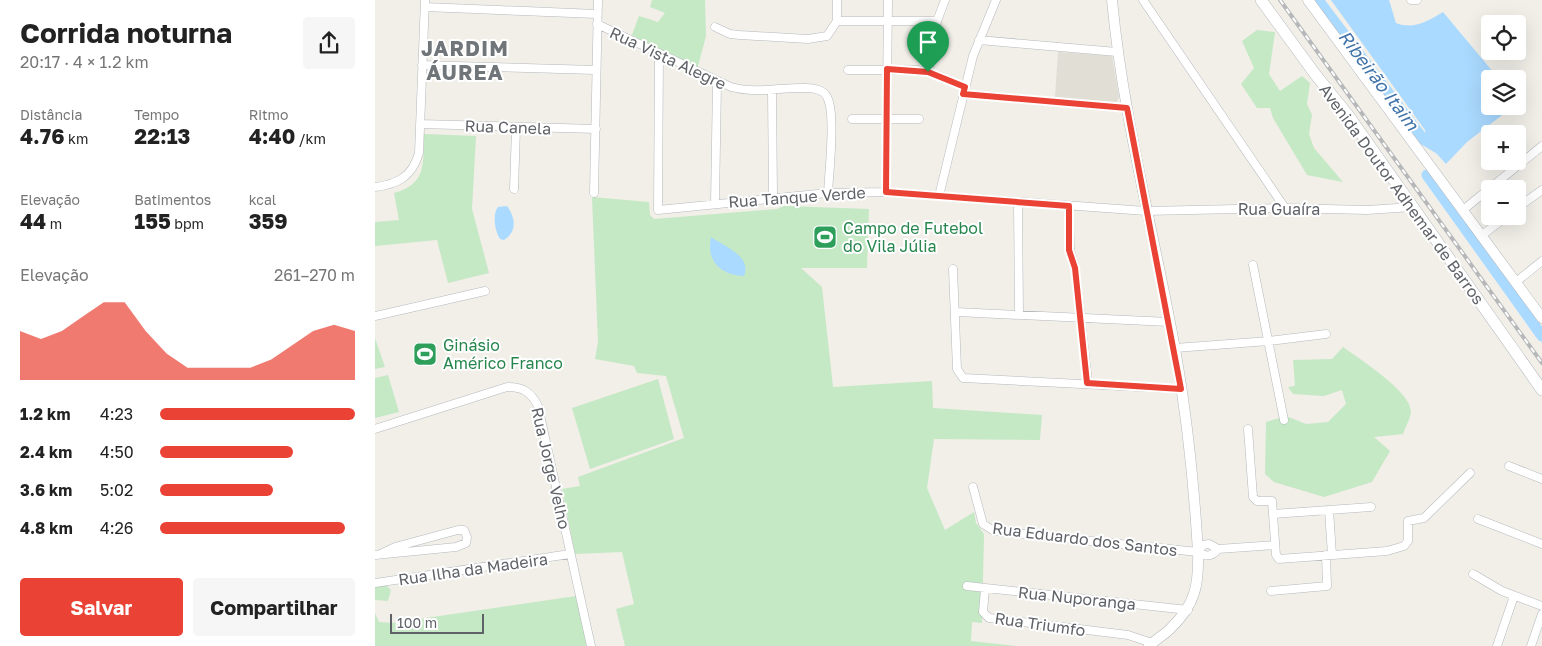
<!DOCTYPE html>
<html lang="pt">
<head>
<meta charset="utf-8">
<style>
  body { margin:0; font-family:"Golos Text",sans-serif; background:#f6f6f6; color:#222; height:100vh; display:flex; flex-direction:column; font-size:19px; white-space:nowrap }
  * { box-sizing:border-box; margin:0 }
  p { font-size:16px; color:#767676 }
  .icon { flex:none; width:28px; height:28px; fill:none; stroke:currentColor; stroke-width:2; stroke-linecap:round; stroke-linejoin:round }
  .map { position:relative; flex:1; overflow:hidden }
  .panel { display:flex; flex-direction:column; background:#fff; width:375px }
  .panel>* { flex:none }
  .buttons { position:absolute; left:1106px; top:15px; display:grid; gap:10px }
  .buttons a { display:grid; place-items:center; width:45px; height:45px; border-radius:5px; background:#fff; box-shadow:0 5px 20px #0002; font-size:25px }
  .scale { position:absolute; left:15px; bottom:12px; width:94px; box-sizing:border-box; padding-left:5px; border:2px solid #5f6368; border-top:0; font-size:14px; line-height:18px; white-space:nowrap; color:#5f6368; -webkit-text-stroke:4px #fff; paint-order:stroke }
  .pin { position:absolute; display:grid; place-items:center; width:42px; height:42px; color:#fff; margin:-51px -21px; border-radius:50% 50% 50% 0; rotate:-45deg; box-shadow:0 0 5px #0007 }
  .pin .icon { rotate:45deg }
  .round { display:grid; place-items:center; flex:none; width:52px; height:52px; border-radius:5px; background:#f6f6f6 }
  .head { display:flex; align-items:center; justify-content:space-between; height:85px; padding:0 20px }
  h1 { font-size:28px; font-weight:700; line-height:38px }
  .metrics { display:grid; grid-template-columns:repeat(3,1fr); gap:8px; height:85px; padding:5px 20px }
  .metrics div { display:grid; align-content:center }
  .metrics b { font-size:21px; font-weight:700 }
  .metrics small { font-size:14px; font-weight:400 }
  .metrics p { font-size:14px }
  .chart { height:140px; padding:10px 20px }
  .chart p { display:flex; justify-content:space-between }
  .chart svg { width:100%; height:90px; margin-top:5px; fill:#ea4335; opacity:.7 }
  .action { display:flex; gap:10px; margin-top:auto; padding:10px 20px }
  .action a { flex:1; height:58px; border-radius:5px; background:#ea4335; color:#fff; font-size:20px; font-weight:700; line-height:58px; text-align:center }
  .action a+a { background:#f6f6f6; color:#222 }
  ul { padding:0 20px; list-style:none; font-size:16px }
  li { display:grid; grid-template-columns:80px 60px 1fr; align-items:center; height:38px }
  li i { height:12px; border-radius:6px; background:#ea4335 }
  main { display:flex; flex:1; min-height:0 }
  .map>svg:first-child { display:block }
</style>
</head>
<body>
<main>
<section class="panel">
<div class="head"><div><h1>Corrida noturna</h1><p>20:17 · 4 × 1.2 km</p></div><a class="round"><svg class="icon" aria-label="share" viewBox="0 0 24 24"><path d="M12 15V3M7 8l5-5 5 5M5 13v7h14v-7"/></svg></a></div>
<div class="metrics">
<div><p>Distância</p><b>4.76<small> km</small></b></div>
<div><p>Tempo</p><b>22:13</b></div>
<div><p>Ritmo</p><b>4:40<small> /km</small></b></div>
</div>
<div class="metrics">
<div><p>Elevação</p><b>44<small> m</small></b></div>
<div><p>Batimentos</p><b>155<small> bpm</small></b></div>
<div><p>kcal</p><b>359</b></div>
</div>
<div class="chart"><p><span>Elevação</span>261–270 m</p>
<svg viewBox="0 0 160 44" preserveAspectRatio="none"><path d="M0 44V20L10 24L20 20L30 13L40 6L50 6L60 20L70 31L80 38L90 38L100 38L110 38L120 34L130 27L140 20L150 17L160 20V44z"/></svg>
</div>
<ul>
<li><b>1.2 km</b>4:23<i style="width:100%"></i></li>
<li><b>2.4 km</b>4:50<i style="width:68%"></i></li>
<li><b>3.6 km</b>5:02<i style="width:58%"></i></li>
<li><b>4.8 km</b>4:26<i style="width:95%"></i></li>
</ul>
<div class="action"><a>Salvar</a><a>Compartilhar</a></div>
</section>
<div class="map">
<svg width="1167" height="646" viewBox="0 0 1167 646">
  <rect width="100%" height="100%" fill="#f1efe8"/>
  <path fill="#e1ded6" d="M683,52l54,4 7,41 -2,5 -4,1 -58,-6z"/>
  <path fill="#c5e8c5" d="M277,0h53l1,36 -9,34 -36,-16 -29,-19 7,-19 19,6 7,-9 -15,-6z
    M882,30l18,2 -6,42 11,17 22,-15 8,7 -3,21 5,11 -3,19 5,14 29,34 -36,-7 -34,-57 -3,-10h-13l-16,-24 13,-16 -12,-27z
    M49,134l52,2 -4,73 17,64 -41,10 -11,-43 -62,6v-24l24,-2 -5,-27c33,-9 29,-29 30,-59z
    M217,197l57,5 1,13 4,4 123,-10 7,-3 85,3 -2,59h-66l21,19 11,100 99,-6 1,27 109,7 -2,25 -106,-1 -7,49 18,42 29,-18 2,11 8,11 -2,89 -10,-1 -1,19 45,5h-391l-9,-37 18,-5 -12,-52 -47,2 -13,-65 18,-3 -2,-9 106,-39 -18,-62 -29,-3 -3,-7 -39,-7 3,-17z
    M0,338l10,29 -10,2z
    M968,347c15,11 69,45 68,65 -1,7 -6,16 -8,22l-29,3 16,14 -18,31 -48,15 -50,-15 -9,-8 1,-52 20,-6 20,8 22,-2 18,-18 -4,-14 -18,6 -31,-2 -5,-7 7,-1 -2,-26 39,-1z
    M13,375l11,37 -24,6v-40z
    M283,379l16,60 -84,30 -18,-61z
    M11,585l5,5 -3,11 -13,-1v-13z
    M201,596l11,50h-212v-33l4,9 12,1z"/>
  <path fill="#aadaff" d="M956,0h58l7,23c18,7 32,-2 47,-11l56,67h-9v27h24l-47,36 -21,22 -20,-22 -1,-12z
    M132,206c9,12 10,26 -3,34l-4,-1c-5,-8 -8,-24 -2,-32z
    M336,237c14,10 41,19 33,39 -24,-1 -38,-15 -33,-39z"/>
  <g fill="none" stroke-linecap="round" stroke-linejoin="round">
    <path stroke="#aadaff" stroke-width="11" d="M943,0l105,139 15,9
      M1052,175l115,161"/>
    <g stroke="#b5b8bc" stroke-width="9">
      <path id="minor" d="M462,0v21
        M768,0l142,208
        M1036,0h6
        M50,7l172,7
        M462,21h100
        M222,24l134,63c26,7 50,0 76,1 7,0 17,2 20,9 9,16 2,75 1,96
        M340,27l15,7 10,1 68,4 19,-3 10,-15
        M604,40l138,12
        M284,54l-1,156 170,-17 58,-1 260,19 139,-3 82,2 46,-3
        M47,65l174,5
        M473,70h70l19,5 28,12
        M553,72l9,-51 8,-21
        M397,91l1,106
        M588,94l164,14
        M477,119h67
        M45,124l176,5
        M0,187c23,-3 37,-10 44,-34l6,-153
        M139,189l2,-61
        M511,192l2,-192
        M219,193l4,-193
        M564,196l34,-140 23,-56
        M340,203l2,-121
        M643,203l1,112
        M694,206l1,44 5,18 13,115
        M1142,208l25,-18
        M1088,210l79,-64
        M1106,236l26,-20
        M878,265l31,155
        M578,269l4,100 6,9 218,11
        M1141,282l26,-21
        M581,312l213,10
        M0,316l110,-25
        M800,348l94,-7 57,-7
        M0,429l132,-42c16,0 24,5 31,19l53,240
        M873,429l5,68 4,4h15l4,54 3,4 108,-8 17,-5 4,-5v-20l16,-3 46,-45
        M1134,466l33,13
        M598,487l10,37 11,7 204,21c8,5 14,5 20,-3
        M954,510l3,45
        M898,514l98,-7
        M1103,519l64,25
        M823,552l5,-7 6,-1 9,5 57,-4
        M0,555l81,-8 10,-4 1,-6 -3,-7h-6l-63,17 -17,8
        M1098,574l29,17 40,15
        M0,583l195,-29
        M592,586l221,24
        M610,589l-2,23 6,6 139,17 24,8
        M896,591l56,-5 -1,-31
        M1122,646l17,-50
        M1156,646l11,-32"/>
    </g>
    <g stroke="#b5b8bc" stroke-width="11">
      <path id="tertiary" d="M737,0c11,118 42,233 63,349 12,67 19,135 23,203 1,34 -3,53 -28,77 -6,6 -15,11 -21,17
        M933,0l234,318"/>
    </g>
    <g stroke="#b6babf" stroke-width="12">
      <path id="secondary" d="M886,0l54,74 33,41 194,275"/>
    </g>
    <use href="#minor" stroke="#fff" stroke-width="8"/>
    <use href="#tertiary" stroke="#fff" stroke-width="10"/>
    <use href="#secondary" stroke="#fff" stroke-width="11"/>
    <g stroke="#b6b7b8" stroke-width="4">
      <path id="rail" d="M905,0l262,363"/>
    </g>
    <use href="#rail" stroke="#fff" stroke-width="2" stroke-dasharray="5.5" stroke-linecap="butt"/>
  </g>
  <g fill="none" stroke-linecap="round" stroke-linejoin="round">
    <g stroke="#fff" stroke-width="10">
      <path id="route" d="M512,69l41,3 37,15 -2,7 164,14 54,281 -94,-6 -12,-115 -6,-18v-44l-183,-14z"/>
    </g>
    <use href="#route" stroke="#ea4335" stroke-width="6"/>
  </g>
  <defs>
    <g id="stadium-square" transform="scale(1.25)"><rect x="-9" y="-9" width="18" height="18" rx="4" fill="#2e9e5b" stroke="#fff"/><path d="M0-5a6.5 5 0 1 0 0 10a6.5 5 0 1 0 0-10ZM-3.5-1.8h7v3.6h-7Z" fill="#fff"/></g>
  </defs>
  <g fill-rule="evenodd">
    <use href="#stadium-square" x="450" y="237"/>
    <use href="#stadium-square" x="50" y="354"/>
  </g>
  <g text-anchor="middle" dominant-baseline="central" stroke-width="4" stroke-linejoin="round" paint-order="stroke">
    <g font-size="16" fill="#5f6368" stroke="#fff">
      <text transform="translate(293 58) rotate(25)">Rua Vista Alegre</text>
      <text transform="translate(133 127) rotate(2)">Rua Canela</text>
      <text transform="translate(1027 194) rotate(54)">Avenida Doutor Adhemar de Barros</text>
      <text transform="translate(422 197) rotate(-4)">Rua Tanque Verde</text>
      <text x="904" y="209">Rua Guaíra</text>
      <text transform="translate(176 468) rotate(77)">Rua Jorge Velho</text>
      <text transform="translate(710 539) rotate(7)">Rua Eduardo dos Santos</text>
      <text transform="translate(98 569) rotate(-8)">Rua Ilha da Madeira</text>
      <text transform="translate(702 598) rotate(6)">Rua Nuporanga</text>
      <text transform="translate(665 624) rotate(8)">Rua Triumfo</text>
    </g>
    <g font-size="16" fill="#27864d" stroke="#fff" text-anchor="start">
      <text x="468" y="228">Campo de Futebol<tspan x="468" dy="18">do Vila Júlia</tspan></text>
      <text x="68" y="345">Ginásio<tspan x="68" dy="18">Américo Franco</tspan></text>
    </g>
    <g font-size="18" font-style="italic" fill="#4174aa" stroke="#fff">
      <text transform="translate(1004 80) rotate(53)">Ribeirão Itaim</text>
    </g>
    <g font-size="21" font-weight="bold" letter-spacing="1" fill="#70757a" stroke="#fff">
      <text x="90" y="48">JARDIM<tspan x="90" dy="24">ÁUREA</tspan></text>
    </g>
  </g>
</svg>
<div class="buttons">
<a><svg class="icon" aria-label="locate" viewBox="0 0 24 24"><circle cx="12" cy="12" r="6"/><path d="M12 2v4M12 18v4M2 12h4M18 12h4"/></svg></a>
<a><svg class="icon" aria-label="layers" viewBox="0 0 24 24"><path d="M12 4l9 5-9 5-9-5zM3 14l9 5 9-5"/></svg></a>
<a>+</a>
<a>−</a>
</div>
<div class="scale">100 m</div>
<div class="pin" style="left:553px;top:72px;background:#1e9e55"><svg class="icon" aria-label="arrive" viewBox="0 0 24 24"><path d="M6 21V4h12l-3 4 3 4H6"/></svg></div>
</div>
</main>
</body>
</html>
